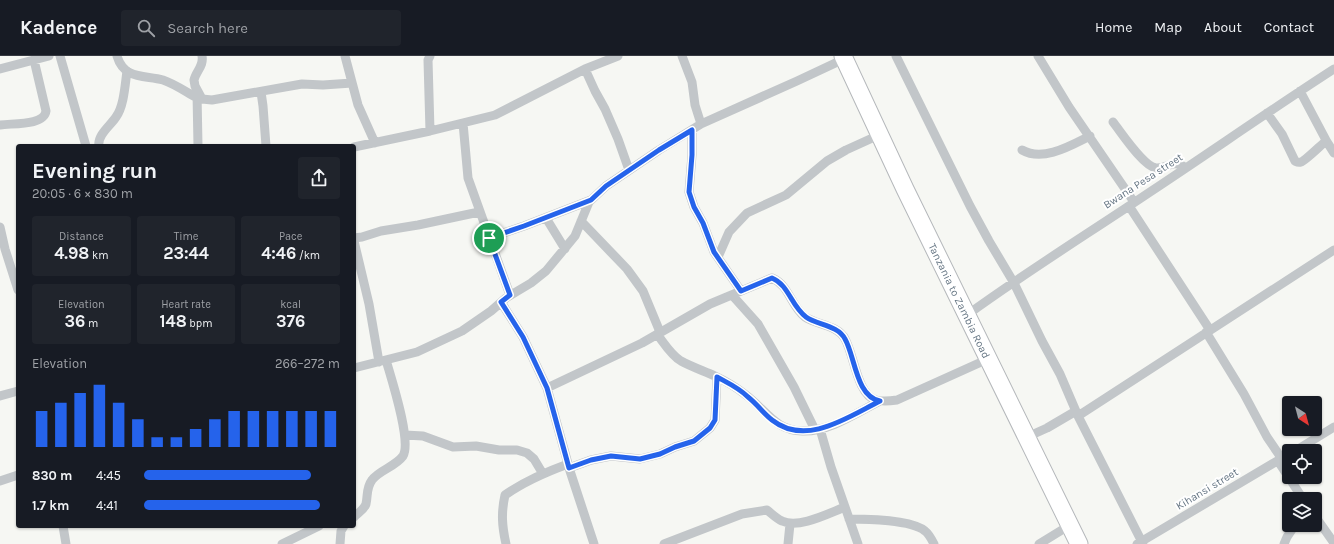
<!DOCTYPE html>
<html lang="en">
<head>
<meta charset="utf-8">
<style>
  body { margin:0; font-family:Karla,sans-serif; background:#20242c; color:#f1f3f6; height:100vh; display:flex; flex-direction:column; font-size:15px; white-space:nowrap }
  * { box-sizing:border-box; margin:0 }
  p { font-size:13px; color:#9ea1a6 }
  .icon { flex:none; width:22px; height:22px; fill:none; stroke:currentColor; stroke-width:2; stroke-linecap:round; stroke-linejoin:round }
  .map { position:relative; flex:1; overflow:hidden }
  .sheet { position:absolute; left:16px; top:88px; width:340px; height:384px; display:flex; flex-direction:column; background:#171b24; border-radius:4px; box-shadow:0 1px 3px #0004 }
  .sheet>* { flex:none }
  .needle { width:26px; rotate:144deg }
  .fabs { position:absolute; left:1282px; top:340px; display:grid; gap:8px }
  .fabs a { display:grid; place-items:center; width:40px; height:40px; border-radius:4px; background:#171b24; box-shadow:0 1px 3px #0004; font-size:20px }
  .pin { position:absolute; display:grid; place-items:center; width:34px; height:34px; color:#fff; margin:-17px; border:2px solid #fff; border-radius:50%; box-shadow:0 1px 4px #0007 }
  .round { display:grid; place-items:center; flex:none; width:42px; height:42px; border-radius:4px; background:#20242c }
  .overview { display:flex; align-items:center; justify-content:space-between; height:68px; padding:0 16px }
  h1 { font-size:22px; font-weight:700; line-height:30px }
  .figures { display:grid; grid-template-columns:repeat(3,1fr); gap:6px; height:68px; padding:4px 16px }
  .figures div { display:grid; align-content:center; border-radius:4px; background:#20242c; text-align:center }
  .figures b { font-size:17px; font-weight:700 }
  .figures small { font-size:11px; font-weight:400 }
  .figures p { font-size:11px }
  .chart { height:112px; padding:8px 16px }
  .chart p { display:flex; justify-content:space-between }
  .chart svg { width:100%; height:72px; margin-top:4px; stroke:#2563eb; stroke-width:6 }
  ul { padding:0 16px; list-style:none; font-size:13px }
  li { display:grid; grid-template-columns:64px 48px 1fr; align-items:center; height:30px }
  li i { height:10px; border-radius:5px; background:#2563eb }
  header { display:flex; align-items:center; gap:24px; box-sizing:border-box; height:56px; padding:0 20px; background:#171b24; border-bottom:1px solid #363941 }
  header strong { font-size:19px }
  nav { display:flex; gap:22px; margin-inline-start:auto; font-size:14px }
  .search { width:280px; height:36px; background:#20242c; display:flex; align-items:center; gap:10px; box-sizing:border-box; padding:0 14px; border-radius:4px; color:#9ea1a6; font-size:15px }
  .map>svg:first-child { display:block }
</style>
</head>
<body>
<header>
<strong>Kadence</strong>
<div class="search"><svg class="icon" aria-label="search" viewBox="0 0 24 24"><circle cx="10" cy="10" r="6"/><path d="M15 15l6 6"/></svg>Search here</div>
<nav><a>Home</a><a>Map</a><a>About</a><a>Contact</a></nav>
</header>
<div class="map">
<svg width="1334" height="488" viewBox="0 0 1334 488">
  <rect width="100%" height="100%" fill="#f6f7f3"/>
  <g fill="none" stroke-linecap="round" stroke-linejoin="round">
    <g stroke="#b5b8bb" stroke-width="19">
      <path id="highway" d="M843,0l62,133 174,355"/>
    </g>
    <path stroke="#c2c6c9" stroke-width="9" d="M60,0l26,90
      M117,0c7,24 28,19 46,24 12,4 23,12 34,18
      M202,0c2,10 -6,15 -8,24l1,6 7,13 10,1 90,-16 21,1 29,-2
      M345,0l13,49 17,38
      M430,0l-2,4 2,71
      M682,0l10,26 3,23 6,19
      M896,0l74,150 19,35 25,42 28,58 18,33 18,42 65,128
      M1038,0l31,51 65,95
      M0,13l49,-13
      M585,13l10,22 10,18 13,30 11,31
      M1300,35l27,51 7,11
      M261,36l2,14 3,40
      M197,37l1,53
      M1267,57l15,21 13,27c2,1 3,2 6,1 4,-1 20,-17 25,-21
      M1113,66c8,10 30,44 43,46 13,1 15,-10 30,0
      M463,67l5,55 42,117
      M0,69c12,-2 44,1 46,-14l-12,-51
      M692,74v25l-3,37 5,15 9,16 11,29 27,39
      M99,90c-2,-11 12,-21 17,-29 8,-11 9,-32 11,-46
      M354,91l76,-16 65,-16 90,-46 33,-13
      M1022,94c21,12 48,-4 68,-14
      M1129,150l81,124
      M546,162l19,31
      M581,165l46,48 16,22 17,41
      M0,171l5,22 13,41
      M354,182l8,-1 19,-6 37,-6 61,-13
      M489,182l35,-12 67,-26
      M354,185l15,63 10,58
      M718,201l11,-25 18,-19 39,-18 41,-34 19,-11 33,-15
      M732,239l26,29 36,63 21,43
      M501,246l22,35 24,51 23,83 24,73
      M967,259c59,-43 122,-82 183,-123 62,-41 122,-83 184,-123
      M1206,276l38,62 23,43 15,22
      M657,278c7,9 14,21 24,27 11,6 23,10 34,15 11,5 22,12 31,19 19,14 30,37 58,36 27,0 52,-18 76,-30
      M354,312l63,-16 45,-21 29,-20 15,-13 25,-15 15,-12 29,-35 14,-34 17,-16 53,-36 42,-26 96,-43 47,-22
      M547,332l95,-45 68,-39 62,-26c17,7 19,28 33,39 12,8 33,8 40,22 9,15 12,56 31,61 7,2 14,1 21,0l91,-41
      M0,340l18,-5
      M1078,360l256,-166
      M820,373l11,38 27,77
      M405,379l18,1 30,11 23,-1 23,4h18l10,3 7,6 9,15
      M1027,381l20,-9 29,-17
      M1295,395l39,-24
      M1278,405l25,38
      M569,412l22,-8 20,-4 29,3 20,-5 15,-7 19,-6 16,-13 5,-8 2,-43
      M0,425l18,-6
      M1315,460l19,27
      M354,461c4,-4 10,-7 12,-13 2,-9 0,-16 6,-24 7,-10 23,-13 31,-24 9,-15 -12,-78 -17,-96
      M849,463c17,0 63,1 76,12 4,3 7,9 9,13
      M63,470l3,18
      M282,488l37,-18
      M340,488l1,-13 3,-5
      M506,488c-4,-18 -5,-31 -1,-49 20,-14 41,-23 63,-31
      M664,488l78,-30 25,-4c5,4 10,9 15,11 17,8 47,-8 63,-14
      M788,488l2,-20
      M1039,488l31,-19
      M1137,488l152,-90
      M1284,488l3,-7 8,-12"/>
    <use href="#highway" stroke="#fff" stroke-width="17"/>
  </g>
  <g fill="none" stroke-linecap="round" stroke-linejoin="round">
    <g stroke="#fff" stroke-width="8">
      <path id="route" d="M692,74v25l-3,37 5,15 9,16 11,29 27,39 31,-13c17,7 19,28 34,39 11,8 32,8 39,22 10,17 11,58 35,62 -32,16 -74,46 -108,19 -9,-7 -15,-16 -24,-23 -9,-9 -20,-14 -31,-20l-2,43 -5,8 -16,13 -19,6 -15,7 -20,5 -29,-3 -20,4 -22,8 -22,-80 -24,-51 -22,-35 9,-7 -21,-57 35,-12 67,-26 15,-14 53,-36z"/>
    </g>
    <use href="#route" stroke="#2563eb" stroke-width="5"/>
  </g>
  <g text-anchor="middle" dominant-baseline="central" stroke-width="4" stroke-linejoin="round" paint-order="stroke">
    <g font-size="11" fill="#667684" stroke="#fff">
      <text transform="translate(1143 125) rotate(-33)">Bwana Pesa street</text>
      <text transform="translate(959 245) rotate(64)">Tanzania to Zambia Road</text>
      <text transform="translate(1207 433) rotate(-31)">Kihansi street</text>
    </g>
  </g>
</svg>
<div class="fabs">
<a><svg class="needle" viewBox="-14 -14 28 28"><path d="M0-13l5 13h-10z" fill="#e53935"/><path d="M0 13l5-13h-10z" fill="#9ea1a6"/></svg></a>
<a><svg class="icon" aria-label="locate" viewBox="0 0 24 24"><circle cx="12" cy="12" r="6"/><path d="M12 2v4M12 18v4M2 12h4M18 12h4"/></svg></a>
<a><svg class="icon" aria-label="layers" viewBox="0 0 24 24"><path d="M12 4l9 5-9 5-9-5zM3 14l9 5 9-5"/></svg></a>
</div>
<div class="pin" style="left:489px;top:182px;background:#1e9e55"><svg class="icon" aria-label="arrive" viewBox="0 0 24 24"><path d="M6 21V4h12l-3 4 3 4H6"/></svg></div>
<section class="sheet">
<div class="overview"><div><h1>Evening run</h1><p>20:05 · 6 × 830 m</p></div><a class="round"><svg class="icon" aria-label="share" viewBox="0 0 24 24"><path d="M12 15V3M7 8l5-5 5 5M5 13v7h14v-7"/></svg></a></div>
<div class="figures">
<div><p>Distance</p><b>4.98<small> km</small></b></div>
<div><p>Time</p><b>23:44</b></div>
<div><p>Pace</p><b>4:46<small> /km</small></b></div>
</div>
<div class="figures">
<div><p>Elevation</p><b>36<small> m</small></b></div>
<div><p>Heart rate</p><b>148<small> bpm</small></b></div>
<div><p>kcal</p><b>376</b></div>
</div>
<div class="chart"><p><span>Elevation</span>266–272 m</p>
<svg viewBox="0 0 160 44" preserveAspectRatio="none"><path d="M5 44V22M15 44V17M25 44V11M35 44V6M45 44V17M55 44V27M65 44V38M75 44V38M85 44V33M95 44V27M105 44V22M115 44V22M125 44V22M135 44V22M145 44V22M155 44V22"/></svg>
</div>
<ul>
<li><b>830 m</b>4:45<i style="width:85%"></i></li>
<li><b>1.7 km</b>4:41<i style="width:90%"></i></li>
</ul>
</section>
</div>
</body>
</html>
